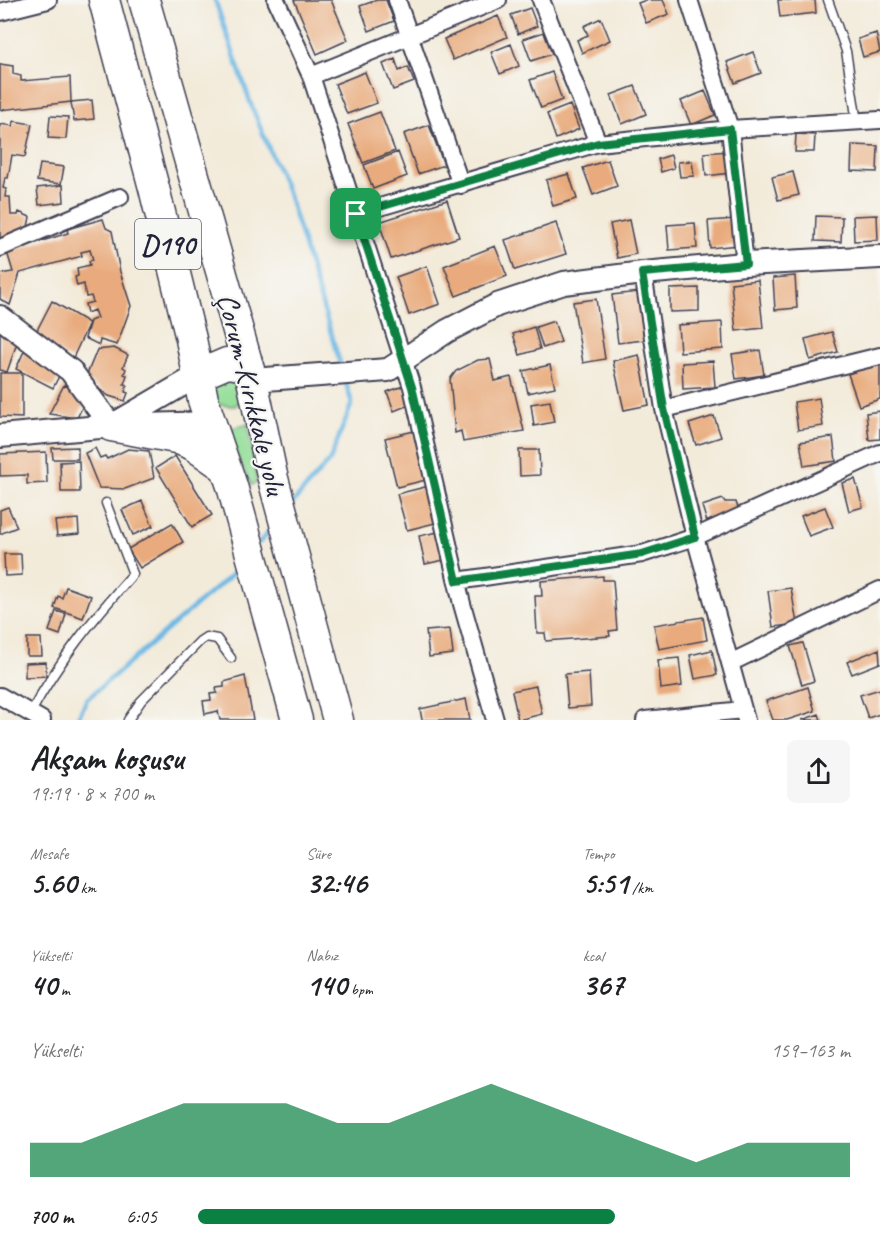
<!DOCTYPE html>
<html lang="tr">
<head>
<meta charset="utf-8">
<style>
  body { margin:0; font-family:Caveat,sans-serif; background:#f6f6f6; color:#202124; height:100vh; display:flex; flex-direction:column; font-size:22px; white-space:nowrap }
  * { box-sizing:border-box; margin:0 }
  p { font-size:20px; color:#757577 }
  .icon { flex:none; width:33px; height:33px; fill:none; stroke:currentColor; stroke-width:2; stroke-linecap:round; stroke-linejoin:round }
  .map { position:relative; height:720px; overflow:hidden }
  .drawer { display:flex; flex-direction:column; background:#fff; flex:1 }
  .drawer>* { flex:none }
  .pin { position:absolute; display:grid; place-items:center; width:51px; height:51px; color:#fff; margin:-26px; border-radius:12px; box-shadow:0 3px 9px #0006 }
  .round { display:grid; place-items:center; flex:none; width:63px; height:63px; border-radius:9px; background:#f6f6f6 }
  .summary { display:flex; align-items:center; justify-content:space-between; height:102px; padding:0 30px }
  h1 { font-size:33px; font-weight:600; line-height:45px }
  .figures { display:grid; grid-template-columns:repeat(3,1fr); gap:9px; height:102px; padding:6px 30px }
  .figures div { display:grid; align-content:center }
  .figures b { font-size:30px; font-weight:600 }
  .figures small { font-size:16px; font-weight:400 }
  .figures p { font-size:16px }
  .chart { height:168px; padding:12px 30px }
  .chart p { display:flex; justify-content:space-between }
  .chart svg { width:100%; height:108px; margin-top:6px; fill:#0b8043; opacity:.7 }
  ul { padding:0 30px; list-style:none; font-size:20px }
  li { display:grid; grid-template-columns:96px 72px 1fr; align-items:center; height:45px }
  li i { height:15px; border-radius:8px; background:#0b8043 }
  .map>svg:first-child { display:block }
</style>
</head>
<body>
<div class="map">
<svg width="880" height="720" viewBox="0 0 880 720">
  <rect width="100%" height="100%" fill="#f6f6f2"/>
  <filter id="ink" filterUnits="userSpaceOnUse"><feTurbulence type="fractalNoise" baseFrequency=".0167" numOctaves="2"/><feDisplacementMap in="SourceGraphic" scale="12" xChannelSelector="R" yChannelSelector="G"/><feConvolveMatrix kernelMatrix="1 2 1 2 8 2 1 2 1" color-interpolation-filters="sRGB"/></filter>
  <filter id="wash" filterUnits="userSpaceOnUse"><feTurbulence type="fractalNoise" baseFrequency=".008" numOctaves="4" result="noise"/><feDisplacementMap in="SourceGraphic" scale="24" xChannelSelector="R" yChannelSelector="G"/><feGaussianBlur stdDeviation="1.35" result="paint"/><feColorMatrix in="noise" values="0 0 0 0 0 0 0 0 0 0 0 0 0 0 0 0 0 1.4 0 .05"/><feComposite in="paint" operator="in"/></filter>
  <g filter="url(#wash)">
    <rect width="100%" height="100%" fill="#f3ebda"/>
    <path fill="#94de9a" stroke="#5b806a" stroke-width="1.5" d="M236,375l7,23 -8,8 -16,-1 -8,-20z
      M248,424l9,59 -6,2 -26,-55z"/>
    <g fill="none" stroke-linecap="round" stroke-linejoin="round">
      <path stroke="#6ab8e4" stroke-width="4.5" d="M215,0l37,107 38,93 51,166
        M291,505l39,-45 22,-57 -7,-23
        M260,542l14,-17
        M77,720l10,-21 143,-123 13,-14"/>
    </g>
    <g id="blocks">
      <path fill="#e9ab7d" d="M294,0h37l17,40 -31,14z
        M377,0h9l8,21 -25,10 -9,-25z
        M646,0h17l6,14 -23,9 -8,-20z
        M778,0h37l1,13 -36,4z
        M530,8l7,18 -19,8 -7,-19z
        M498,16l9,21 -54,23 -9,-21z
        M601,18l9,22 -28,13 -5,-13 11,-5 -4,-9z
        M544,32l8,22 -21,7 -8,-22z
        M876,33l4,19 -17,5 -5,-18z
        M511,44l8,22 -19,8 -9,-22z
        M753,52l8,21 -26,10 -8,-21z
        M395,59l4,12 9,-4 6,15 -21,8 -10,-26z
        M0,64l13,2v8l8,2v5l49,-4 1,25 -71,8z
        M365,72l12,31 -30,11 -12,-30z
        M552,72l10,28 -21,8 -11,-28z
        M635,86l11,28 -24,10 -11,-29z
        M705,91l10,24 -24,10 -10,-24z
        M92,100l2,19 -20,2 -3,-19z
        M570,105l9,24 -23,10 -9,-25z
        M380,112l15,39 -32,12 -15,-39z
        M50,116l18,1 -2,22 -18,-1z
        M14,121l18,3 -7,33 -13,-2 -4,23h-3l-2,10 3,1 -1,8h5l1,18h7l1,-3 11,5 -2,10 -4,1v4l-24,8v-116l13,2z
        M429,125l15,40 -26,9 -14,-40z
        M796,134l19,1 -1,17h-19z
        M852,145l26,1 -1,26 -26,-1z
        M729,151l2,22 -25,3 -2,-23z
        M398,152l9,24 -34,13 -9,-24z
        M671,155l3,13 -13,4 -3,-13z
        M608,160l9,26 -24,9 -10,-27z
        M692,161l2,15 -14,1 -2,-15z
        M40,164l24,3 -3,17 -24,-3z
        M793,172l6,23 -21,5 -6,-23z
        M569,174l8,25 -24,7 -7,-26z
        M63,185l1,17 -25,3 -2,-17z
        M447,200l12,37 -68,22 -12,-37z
        M877,215l1,25 -24,1 -1,-25z
        M816,216l26,1 -1,25 -26,-1z
        M103,219l3,9 6,3 8,41 11,34 -14,39 -17,-5 -1,5 -14,-7 5,-17 7,-3 -3,-8 -7,3 -2,-9 8,-2 -2,-6 -5,1 -2,-13 -7,2 -2,-9 3,-1 -1,-8 13,-3 -1,-4 4,-1 -3,-10 -9,2 1,4 -62,17 -10,32 -10,-6v-25l13,-2 -6,-20 61,-19 -1,-4z
        M736,219l2,26 -28,3 -2,-27z
        M629,220l7,34 -19,4 -7,-34z
        M556,223l10,31 -51,16 -10,-30z
        M695,223l2,25 -28,2 -2,-25z
        M495,246l12,30 -51,20 -12,-30z
        M427,266l13,38 -31,11 -13,-38z
        M795,276l2,32 -22,2 -2,-32z
        M758,280l5,48 -27,3 -5,-48z
        M699,288v23l-29,1v-23z
        M639,292l5,48 -26,3 -6,-48z
        M596,299l9,60 -22,4 -10,-61z
        M52,301l37,22 -17,37 -38,-24z
        M554,321l7,21 -18,6 -7,-21z
        M722,322l1,27 -43,3 -2,-27z
        M0,327l20,7 -13,38 -7,-2z
        M534,327l6,22 -20,6 -7,-21z
        M832,332l6,20 -28,8 -5,-21z
        M114,348l14,7 -5,12 3,2 -2,5 3,1 -3,9 3,1 -2,7 3,1 -3,8 -16,-5 -24,-17 12,-29z
        M25,349l38,19 -10,20 -37,-19z
        M760,350l4,25 -28,4 -4,-25z
        M639,355l10,50 -25,5 -11,-49z
        M490,359l5,22 16,-4 13,54 -61,11 -2,-11 -6,2 -5,-54 6,-8 22,-11z
        M713,361l2,26 -32,2 -1,-26z
        M880,363v36l-21,7 -11,-32z
        M550,365l5,22 -27,6 -5,-22z
        M0,373h22v45l-22,-1z
        M64,385l23,12 -10,21 -28,-4z
        M403,386l8,18 -17,7 -7,-19z
        M819,398l4,28 -25,4 -4,-28z
        M550,401l4,21 -20,4 -3,-22z
        M880,411v28l-11,1 -3,-27z
        M714,416l7,21 -25,8 -7,-21z
        M414,431l12,49 -29,7 -12,-49z
        M833,437l3,24 -32,5 -4,-24z
        M78,447v12h-25l-1,-11z
        M95,448l5,10 5,-2 2,3 21,-10 21,2 5,27 -29,11 -26,-1 -14,-35z
        M519,450h20l1,25 -20,1z
        M46,452l1,31 -20,1v-9l-27,1v-22z
        M175,456l37,59 -20,12 -36,-59z
        M79,461l1,31h-19l-1,-30z
        M855,479l8,28 -14,4 -7,-28z
        M429,486l10,36 -32,8 -10,-36z
        M723,499l2,3h11l3,9 -32,11 -5,-16z
        M142,501l11,25 -20,9 -11,-25z
        M8,507l9,20 -17,7v-24z
        M825,507l8,20 -24,9 -8,-20z
        M78,519l1,15 -22,2 -2,-15z
        M172,523l11,19 -43,26 -12,-19z
        M443,531l6,28 -24,5 -6,-28z
        M4,554h17l1,21 -17,1z
        M603,576v4h10l4,50 -8,1 1,5 -64,5 -1,-8h-8l-2,-37h7l-1,-15z
        M66,587l25,9 -8,22 -29,-10 4,-12 4,2z
        M791,588l6,36 -24,3 -5,-36z
        M56,611l10,3 -6,21 -11,-4z
        M703,617l4,23 -48,9 -5,-24z
        M450,629l3,25 -24,3 -3,-26z
        M27,638h14l1,18h-15z
        M803,643l11,38 -12,4 -12,-39z
        M879,649l1,14 -28,11 -5,-12z
        M712,650l5,25 -22,4 -5,-24z
        M679,658l3,28 -21,3 -3,-29z
        M46,662v14l-21,1v-14z
        M589,672l2,34 -23,2 -3,-34z
        M245,676l8,44h-33l-2,-9 -13,3 -2,-13 8,-1 -1,-6 7,-1 -1,-5 8,-1v-5z
        M536,686l6,28 -24,6 -6,-29z
        M808,687l7,24 -28,9h-14l-7,-19z
        M880,689v25l-12,4 -8,-23z
        M466,699l4,21h-48l-2,-11z
        M819,714l2,6h-19z"/>
    </g>
  </g>
  <g filter="url(#ink)">
    <use href="#blocks" fill-opacity="0" stroke="#414053" stroke-width="1.5"/>
    <g fill="none" stroke-linecap="round" stroke-linejoin="round">
      <g stroke="#414053" stroke-width="11">
        <path id="lane" d="M828,0l18,51 11,71
          M30,714c29,-54 63,-95 103,-140l-27,-71
          M128,720l13,-19 59,-60 6,-4 11,2 14,19"/>
      </g>
      <g stroke="#414053" stroke-width="20">
        <path id="street" d="M276,0l35,76 101,311 50,217 33,116
          M397,0l64,185
          M541,0l57,143
          M689,0l41,129 15,135
          M0,12l48,-12
          M311,76l187,-76
          M356,214l242,-71 132,-14 150,-9
          M0,248l120,-51
          M643,273l21,136 31,128 51,183
          M664,409l216,-53
          M457,581l185,-27 53,-17 185,-84
          M730,663l150,-73
          M0,696l42,24
          M645,720l98,-10"/>
      </g>
      <g stroke="#414053" stroke-width="26">
        <path id="secondary" d="M0,317l71,54 40,55
          M252,380l136,-10 59,-39 50,-26 67,-22 79,-10 102,-9 135,-7
          M113,425l84,-49
          M0,436l111,-10 100,-3"/>
      </g>
      <g stroke="#414053" stroke-width="33">
        <path id="highway" d="M104,0l50,188 37,151 12,61 29,86 65,234
          M144,0l108,380 20,95 66,245
          M197,376l30,-13 20,3
          M111,426l65,12 17,7 33,23"/>
      </g>
      <use href="#lane" stroke="#fff" stroke-width="8"/>
      <use href="#street" stroke="#fff" stroke-width="16"/>
      <use href="#secondary" stroke="#fff" stroke-width="22"/>
      <use href="#highway" stroke="#fff" stroke-width="30"/>
    </g>
  </g>
  <g fill="none" stroke-linecap="round" stroke-linejoin="round" filter="url(#ink)">
    <g stroke="#fff" stroke-width="12">
      <path id="route" d="M730,129l16,135 -104,9 22,136 31,128 -53,17 -185,27 -45,-194 -56,-173 242,-71z"/>
    </g>
    <use href="#route" stroke="#0b8043" stroke-width="8"/>
  </g>
  <g text-anchor="middle" dominant-baseline="central" stroke-width="4.5" stroke-linejoin="round" paint-order="stroke">
    <rect fill="#f6f6f2" stroke="#626272" stroke-width="1.5" x="135" y="219" width="66" height="50" rx="4.5"/>
    <g font-size="28" font-weight="bold" fill="#22223b">
      <text x="168" y="244">D190</text>
    </g>
    <g font-size="30" fill="#22223b" stroke="#f6f6f2">
      <text transform="translate(252 394) rotate(76)">Çorum-Kırıkkale yolu</text>
    </g>
  </g>
</svg>
<div class="pin" style="left:356px;top:214px;background:#1e9e55"><svg class="icon" aria-label="arrive" viewBox="0 0 24 24"><path d="M6 21V4h12l-3 4 3 4H6"/></svg></div>
</div>
<section class="drawer">
<div class="summary"><div><h1>Akşam koşusu</h1><p>19:19 · 8 × 700 m</p></div><a class="round"><svg class="icon" aria-label="share" viewBox="0 0 24 24"><path d="M12 15V3M7 8l5-5 5 5M5 13v7h14v-7"/></svg></a></div>
<div class="figures">
<div><p>Mesafe</p><b>5.60<small> km</small></b></div>
<div><p>Süre</p><b>32:46</b></div>
<div><p>Tempo</p><b>5:51<small> /km</small></b></div>
</div>
<div class="figures">
<div><p>Yükselti</p><b>40<small> m</small></b></div>
<div><p>Nabız</p><b>140<small> bpm</small></b></div>
<div><p>kcal</p><b>367</b></div>
</div>
<div class="chart"><p><span>Yükselti</span>159–163 m</p>
<svg viewBox="0 0 160 44" preserveAspectRatio="none"><path d="M0 44V30L10 30L20 22L30 14L40 14L50 14L60 22L70 22L80 14L90 6L100 14L110 22L120 30L130 38L140 30L150 30L160 30V44z"/></svg>
</div>
<ul>
<li><b>700 m</b>6:05<i style="width:64%"></i></li>
</ul>
</section>
</body>
</html>
